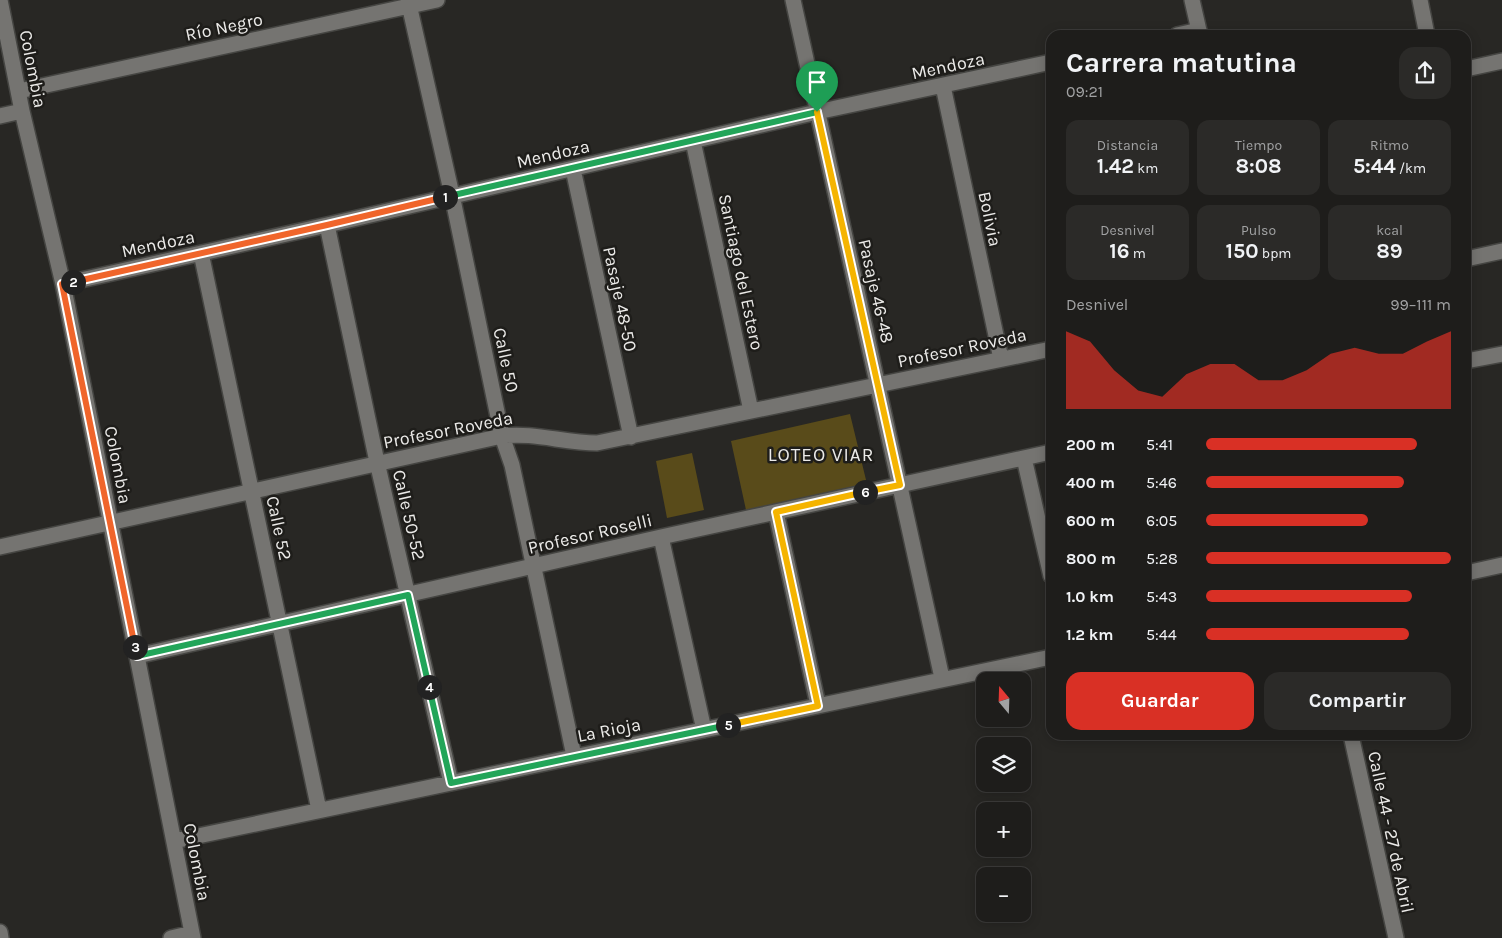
<!DOCTYPE html>
<html lang="es">
<head>
<meta charset="utf-8">
<style>
  body { margin:0; font-family:Karla,sans-serif; background:#2b2a28; color:#f1f3f6; height:100vh; display:flex; flex-direction:column; font-size:19px; white-space:nowrap }
  * { box-sizing:border-box; margin:0 }
  p { font-size:16px; color:#a1a2a3 }
  .icon { flex:none; width:28px; height:28px; fill:none; stroke:currentColor; stroke-width:2; stroke-linecap:round; stroke-linejoin:round }
  .map { position:relative; flex:1; overflow:hidden }
  .side { position:absolute; left:1046px; top:30px; width:425px; height:710px; display:flex; flex-direction:column; background:#1e1d1b; border-radius:15px; box-shadow:0 2px 12px #0003,0 0 0 1px #3c3b3a }
  .side>* { flex:none }
  .needle { width:32px; rotate:341deg }
  .tools { position:absolute; left:976px; top:672px; display:grid; gap:10px }
  .tools a { display:grid; place-items:center; width:55px; height:55px; border-radius:10px; background:#1e1d1b; box-shadow:0 2px 12px #0003,0 0 0 1px #3c3b3a; font-size:25px }
  .pin { position:absolute; display:grid; place-items:center; width:42px; height:42px; color:#fff; margin:-51px -21px; border-radius:50% 50% 50% 0; rotate:-45deg; box-shadow:0 0 5px #0007 }
  .pin .icon { rotate:45deg }
  .km { position:absolute; width:25px; height:25px; margin:-12px; border-radius:50%; background:#222; color:#fff; font-size:14px; line-height:25px; text-align:center }
  .round { display:grid; place-items:center; flex:none; width:52px; height:52px; border-radius:15px; background:#2b2a28 }
  .headline { display:flex; align-items:center; justify-content:space-between; height:85px; padding:0 20px }
  h1 { font-size:28px; font-weight:700; line-height:38px }
  .figures { display:grid; grid-template-columns:repeat(3,1fr); gap:8px; height:85px; padding:5px 20px }
  .figures div { display:grid; align-content:center; border-radius:12px; background:#2b2a28; text-align:center }
  .figures b { font-size:21px; font-weight:700 }
  .figures small { font-size:14px; font-weight:400 }
  .figures p { font-size:14px }
  .chart { height:140px; padding:10px 20px }
  .chart p { display:flex; justify-content:space-between }
  .chart svg { width:100%; height:90px; margin-top:5px; fill:#d93025; opacity:.7 }
  .action { display:flex; gap:10px; margin-top:auto; padding:10px 20px }
  .action a { flex:1; height:58px; border-radius:15px; background:#d93025; color:#fff; font-size:20px; font-weight:700; line-height:58px; text-align:center }
  .action a+a { background:#2b2a28; color:#f1f3f6 }
  ul { padding:0 20px; list-style:none; font-size:16px }
  li { display:grid; grid-template-columns:80px 60px 1fr; align-items:center; height:38px }
  li i { height:12px; border-radius:6px; background:#d93025 }
  .map>svg:first-child { display:block }
</style>
</head>
<body>
<div class="map">
<svg width="1502" height="938" viewBox="0 0 1502 938">
  <rect width="100%" height="100%" fill="#282724"/>
  <path fill="#594b1a" d="M850,414l17,70 -121,26 -15,-69z
    M692,453l12,57 -37,8 -11,-57z"/>
  <g fill="none" stroke-linecap="round" stroke-linejoin="round">
    <g stroke="#454542" stroke-width="18">
      <path id="minor" d="M0,0l22,111 41,173 130,654
        M408,0l44,195 50,241 10,29 62,291
        M793,0l149,678
        M1192,0l8,35
        M1420,0l7,35
        M1177,35l22,-5
        M1466,69l36,-8
        M943,86l58,273
        M19,91l418,-91
        M0,116l22,-5
        M693,141l58,270
        M573,169l58,268
        M327,225l50,237 74,321
        M201,253l118,557
        M1466,259l36,-8
        M63,284l264,-59 490,-113 234,-50
        M1466,361l36,-7
        M1024,458l27,118
        M776,512l42,193
        M661,537l43,193
        M0,547l502,-111c32,-4 62,7 95,7l454,-94
        M1466,573l36,-8
        M137,656l524,-119 390,-85
        M1351,735l45,203
        M174,841l877,-184
        M0,932l1,6
        M171,938l21,-5"/>
    </g>
    <use href="#minor" stroke="#757471" stroke-width="15"/>
  </g>
  <g fill="none" stroke-linecap="round" stroke-linejoin="round">
    <g stroke="#fff" stroke-width="10">
      <path id="split-1" d="M445,197l372,-85"/>
    </g>
    <g stroke="#fff" stroke-width="10">
      <path id="split-2" d="M73,282l254,-57 118,-28"/>
    </g>
    <g stroke="#fff" stroke-width="10">
      <path id="split-3" d="M73,282l-11,2 73,363"/>
    </g>
    <g stroke="#fff" stroke-width="10">
      <path id="split-4" d="M135,647l2,9 271,-61 21,92"/>
    </g>
    <g stroke="#fff" stroke-width="10">
      <path id="split-5" d="M429,687l22,96 277,-58"/>
    </g>
    <g stroke="#fff" stroke-width="10">
      <path id="split-6" d="M728,725l90,-19 -42,-194 89,-20"/>
    </g>
    <g stroke="#fff" stroke-width="10">
      <path id="split-7" d="M817,112l83,373 -35,7"/>
    </g>
    <use href="#split-1" stroke="#22a559" stroke-width="6"/>
    <use href="#split-2" stroke="#f0652b" stroke-width="6"/>
    <use href="#split-3" stroke="#f0652b" stroke-width="6"/>
    <use href="#split-4" stroke="#22a559" stroke-width="6"/>
    <use href="#split-5" stroke="#22a559" stroke-width="6"/>
    <use href="#split-6" stroke="#f5b400" stroke-width="6"/>
    <use href="#split-7" stroke="#f5b400" stroke-width="6"/>
  </g>
  <g text-anchor="middle" dominant-baseline="central" stroke-width="5" stroke-linejoin="round" paint-order="stroke">
    <g font-size="18" fill="#ecebe9" stroke="#1e1d1a">
      <text transform="translate(224 27) rotate(-12)">Río Negro</text>
      <text transform="translate(948 66) rotate(-12)">Mendoza</text>
      <text transform="translate(33 69) rotate(79)">Colombia</text>
      <text transform="translate(553 154) rotate(-13)">Mendoza</text>
      <text transform="translate(990 219) rotate(78)">Bolivia</text>
      <text transform="translate(158 244) rotate(-12)">Mendoza</text>
      <text transform="translate(741 272) rotate(78)">Santiago del Estero</text>
      <text transform="translate(876 291) rotate(77)">Pasaje 46-48</text>
      <text transform="translate(620 299) rotate(78)">Pasaje 48-50</text>
      <text transform="translate(962 348) rotate(-12)">Profesor Roveda</text>
      <text transform="translate(506 360) rotate(78)">Calle 50</text>
      <text transform="translate(448 430) rotate(-11)">Profesor Roveda</text>
      <text transform="translate(118 465) rotate(79)">Colombia</text>
      <text transform="translate(409 515) rotate(77)">Calle 50-52</text>
      <text transform="translate(279 528) rotate(78)">Calle 52</text>
      <text transform="translate(590 534) rotate(-13)">Profesor Roselli</text>
      <text transform="translate(609 730) rotate(-11)">La Rioja</text>
      <text transform="translate(1391 832) rotate(78)">Calle 44 - 27 de Abril</text>
      <text transform="translate(197 862) rotate(79)">Colombia</text>
    </g>
    <g font-size="19" letter-spacing="1" fill="#ecebe9" stroke="#1e1d1a">
      <text x="821" y="455">LOTEO VIAR</text>
    </g>
  </g>
</svg>
<div class="tools">
<a><svg class="needle" viewBox="-14 -14 28 28"><path d="M0-13l5 13h-10z" fill="#e53935"/><path d="M0 13l5-13h-10z" fill="#a1a2a3"/></svg></a>
<a><svg class="icon" aria-label="layers" viewBox="0 0 24 24"><path d="M12 4l9 5-9 5-9-5zM3 14l9 5 9-5"/></svg></a>
<a>+</a>
<a>−</a>
</div>
<div class="pin" style="left:817px;top:112px;background:#1e9e55"><svg class="icon" aria-label="arrive" viewBox="0 0 24 24"><path d="M6 21V4h12l-3 4 3 4H6"/></svg></div>
<b class="km" style="left:445px;top:197px">1</b>
<b class="km" style="left:73px;top:282px">2</b>
<b class="km" style="left:135px;top:647px">3</b>
<b class="km" style="left:429px;top:687px">4</b>
<b class="km" style="left:728px;top:725px">5</b>
<b class="km" style="left:865px;top:492px">6</b>
<section class="side">
<div class="headline"><div><h1>Carrera matutina</h1><p>09:21</p></div><a class="round"><svg class="icon" aria-label="share" viewBox="0 0 24 24"><path d="M12 15V3M7 8l5-5 5 5M5 13v7h14v-7"/></svg></a></div>
<div class="figures">
<div><p>Distancia</p><b>1.42<small> km</small></b></div>
<div><p>Tiempo</p><b>8:08</b></div>
<div><p>Ritmo</p><b>5:44<small> /km</small></b></div>
</div>
<div class="figures">
<div><p>Desnivel</p><b>16<small> m</small></b></div>
<div><p>Pulso</p><b>150<small> bpm</small></b></div>
<div><p>kcal</p><b>89</b></div>
</div>
<div class="chart"><p><span>Desnivel</span>99–111 m</p>
<svg viewBox="0 0 160 44" preserveAspectRatio="none"><path d="M0 44V6L10 11L20 25L30 35L40 38L50 27L60 22L70 22L80 30L90 30L100 25L110 17L120 14L130 17L140 17L150 11L160 6V44z"/></svg>
</div>
<ul>
<li><b>200 m</b>5:41<i style="width:86%"></i></li>
<li><b>400 m</b>5:46<i style="width:81%"></i></li>
<li><b>600 m</b>6:05<i style="width:66%"></i></li>
<li><b>800 m</b>5:28<i style="width:100%"></i></li>
<li><b>1.0 km</b>5:43<i style="width:84%"></i></li>
<li><b>1.2 km</b>5:44<i style="width:83%"></i></li>
</ul>
<div class="action"><a>Guardar</a><a>Compartir</a></div>
</section>
</div>
</body>
</html>
